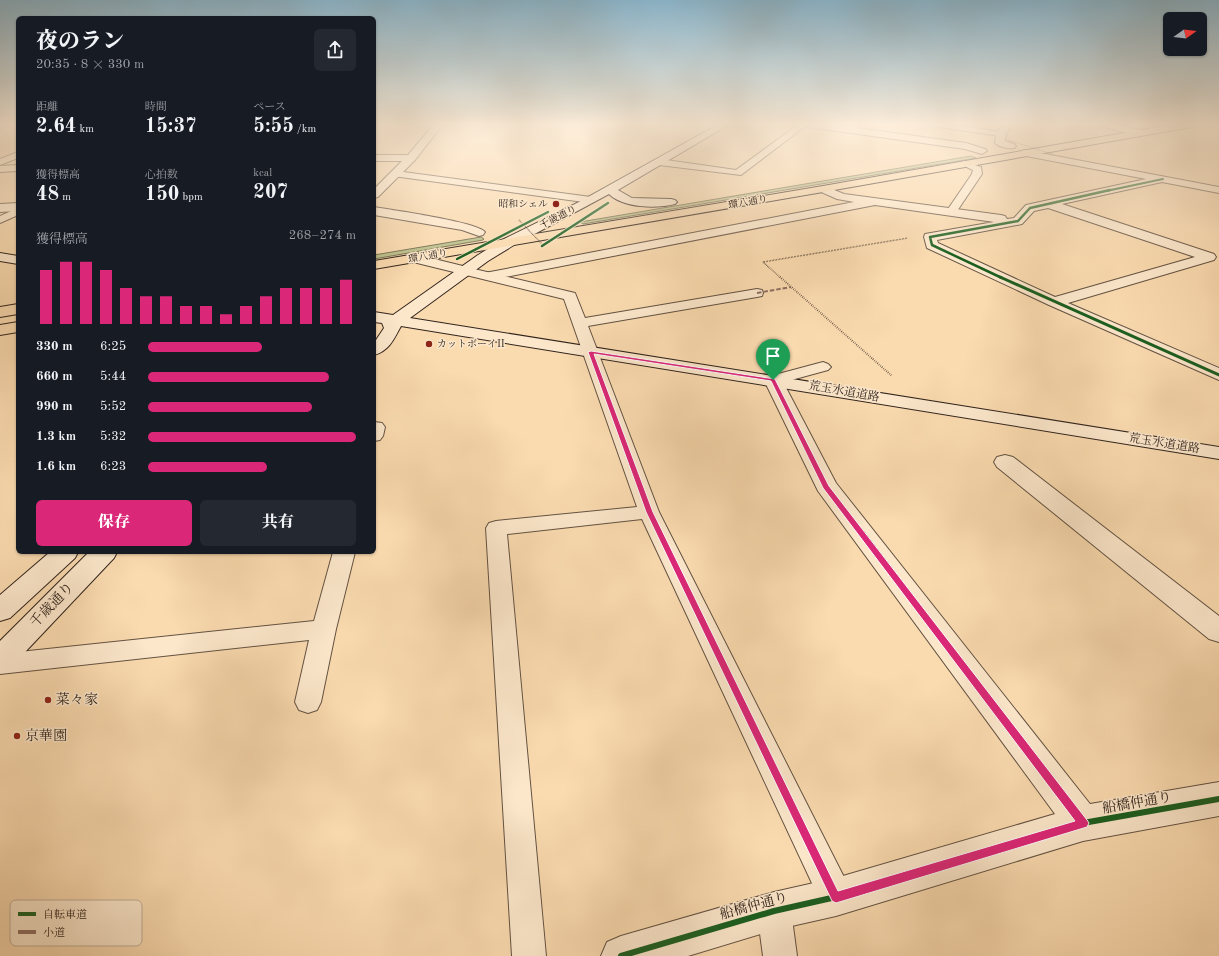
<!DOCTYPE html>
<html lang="ja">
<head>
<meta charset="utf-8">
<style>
  body { margin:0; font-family:"Old Standard TT","Noto Serif JP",serif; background:#242831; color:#f1f3f6; height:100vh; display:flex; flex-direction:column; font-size:15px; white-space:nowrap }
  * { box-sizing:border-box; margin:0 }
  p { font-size:13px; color:#9ea1a6 }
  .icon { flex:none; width:22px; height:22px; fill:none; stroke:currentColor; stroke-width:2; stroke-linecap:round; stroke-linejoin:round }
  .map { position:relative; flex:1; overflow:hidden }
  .sheet { position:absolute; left:16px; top:16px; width:360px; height:538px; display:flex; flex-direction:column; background:#171b24; border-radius:6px; box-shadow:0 1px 3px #0004 }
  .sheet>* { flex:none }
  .needle { width:26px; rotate:76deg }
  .fabs { position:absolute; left:1163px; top:12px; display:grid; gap:8px }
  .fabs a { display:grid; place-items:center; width:44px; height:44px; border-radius:6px; background:#171b24; box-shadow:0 1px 3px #0004; font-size:20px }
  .pin { position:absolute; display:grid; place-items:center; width:34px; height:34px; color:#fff; margin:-41px -17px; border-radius:50% 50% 50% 0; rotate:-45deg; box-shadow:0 0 4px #0007 }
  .pin .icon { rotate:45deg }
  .round { display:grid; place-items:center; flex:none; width:42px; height:42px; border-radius:6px; background:#242831 }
  .head { display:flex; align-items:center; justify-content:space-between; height:68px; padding:0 20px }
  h1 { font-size:22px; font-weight:800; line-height:30px }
  .metrics { display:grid; grid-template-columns:repeat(3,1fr); gap:6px; height:68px; padding:4px 20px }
  .metrics div { display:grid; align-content:center }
  .metrics b { font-size:20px; font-weight:800 }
  .metrics small { font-size:11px; font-weight:400 }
  .metrics p { font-size:11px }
  .chart { height:112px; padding:8px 20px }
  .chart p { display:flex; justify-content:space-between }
  .chart svg { width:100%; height:72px; margin-top:4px; stroke:#db2777; stroke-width:6 }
  .cta { display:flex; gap:8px; margin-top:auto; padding:8px 20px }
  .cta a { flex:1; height:46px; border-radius:6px; background:#db2777; color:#fff; font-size:16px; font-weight:800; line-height:46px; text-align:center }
  .cta a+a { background:#242831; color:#f1f3f6 }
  ul { padding:0 20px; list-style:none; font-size:13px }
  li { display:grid; grid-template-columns:64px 48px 1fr; align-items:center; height:30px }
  li i { height:10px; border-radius:5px; background:#db2777 }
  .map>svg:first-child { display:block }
</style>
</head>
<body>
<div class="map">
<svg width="1219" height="956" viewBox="0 0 1219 956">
  <rect width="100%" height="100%" fill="#fadaaf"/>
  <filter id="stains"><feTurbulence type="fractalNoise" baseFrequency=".005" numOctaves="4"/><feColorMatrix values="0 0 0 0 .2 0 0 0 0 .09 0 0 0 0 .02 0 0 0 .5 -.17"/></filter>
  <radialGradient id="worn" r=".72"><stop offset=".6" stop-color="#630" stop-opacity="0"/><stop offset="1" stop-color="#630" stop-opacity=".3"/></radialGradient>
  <path fill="#bcc08c" stroke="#767254" d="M971,156l5,2 -393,66 -3,-2z
    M481,237l3,2 -1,1 -109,19v-4z"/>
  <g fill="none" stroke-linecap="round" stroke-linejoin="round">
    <g stroke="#635242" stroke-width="2">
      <path id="lane" d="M0,124h10l-10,4z
        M799,124h9l-67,51 -82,-10 -4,-3 4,-3 77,11z
        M852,124h8l-5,8h-3l-4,-2z
        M927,124h22l52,8 4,2 -4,2 -70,-10z
        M18,152v6l-18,7v-6z
        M964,161l17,6 1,7 -27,40h-8l-1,-2 26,-38 1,-4 -13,-6z
        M396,171l195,26 5,3 -5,3 -198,-27 -2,-2 2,-2z
        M18,208v7l-18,8v-7z
        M466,267l109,26 10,25 172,-29 5,1 1,3 -1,3 -5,1 -169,29 71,186 189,373 4,12 -4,12 -12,4 -12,-4 -182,-390 -135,15 39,422h-34l-26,-428 3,-5 7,-2 141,-14 -73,-208 -102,-25 -2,-3 2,-3z
        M823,362l5,2 3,3 -3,3 -55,15 -6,-2 -2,-3 2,-3z
        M374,422l8,1 3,4 -2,9 -3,4 -6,1z
        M333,552h22l-19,77 -15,73 -4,8 -9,3 -9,-3 -4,-8 14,-62 -309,34v-20l314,-33z
        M774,894l12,5 5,12 6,45h-34l-6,-45 5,-12z"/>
    </g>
    <g stroke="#635242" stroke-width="2">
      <path id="street" d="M434,124h9l-28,36 -37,37 -4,1v-9l28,-28h-28v-6h34z
        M804,124h25l137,19 19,6 2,2 -5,3 -17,-5 -157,-22z
        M1003,124h9l-6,10 -1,7 9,3 2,2 -2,2c-5,1 -15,-1 -19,-5l1,-9z
        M1099,124h16l27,7 1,2 -4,3 -39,-10z
        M1024,150l195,37v6l-57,-11 -100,22 152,50 2,3 -2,3 -146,43 151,65v12l-170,-75 -122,-57 -3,-11 1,-3 69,-12 -119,-17 -385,75 -5,-1 -2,-3 2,-3 5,-1 364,-70 -17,-3 -18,-8 -2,-2 2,-2h8l17,7 157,21 4,1 2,3 7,-1 12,-13 120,-26 -125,-24 -2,-2zM1048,208l147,49 -140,40 -117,-54 -1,-3 85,-16 12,-13z
        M18,165v6l-18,1v-6z
        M18,203v8l-18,1v-8z
        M374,207c17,3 104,15 111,25l-2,3 -4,1 -17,-6 -88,-15z
        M414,254l57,14 2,3 -2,3 -5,1 -57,-14 -2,-3 2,-3z
        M773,375l6,1 3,4 54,103 254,321 129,-22v34l-136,25 -247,75 -62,14 -86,26h-87l6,-14 14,-6 153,-44 62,-14 219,-64 -237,-323 -54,-111 3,-4z
        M1005,455l8,2 206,159v26l-10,-3 -212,-172 -3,-5 3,-5z"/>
    </g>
    <g stroke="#31241d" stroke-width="2">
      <path id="secondary" d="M719,124h11l-112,66 14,8 39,1 4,1 2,2 -2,2c-18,5 -52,4 -66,-10l-95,51 -26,16 -78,57 809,129v12l-818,-133c-7,13 -12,25 -27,29v-12l10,-15 -2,-5 -8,-1v-10l19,3 85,-60 26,-16 75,-37z
        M0,253l18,3v8l-18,-3z
        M50,552h28l-3,6 -65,60 -10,3v-26z
        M89,552h28l-3,6 -104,110 -10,4v-31z"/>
    </g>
    <g stroke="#31241d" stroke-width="2">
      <path id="primary" d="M1175,124h21l-4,3 -369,65 -449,77v-8l449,-75z
        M18,304v10l-18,3v-10z
        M18,322v10l-18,3v-10z"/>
    </g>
    <path stroke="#31241d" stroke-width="1.5" stroke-dasharray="0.5 1" stroke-linecap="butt" d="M763,262l18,16
      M763,262l145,-24"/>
    <path stroke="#31241d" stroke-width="2" stroke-dasharray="0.5 1.5" stroke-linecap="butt" d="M780,277l112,99"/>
    <use href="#lane" fill="#fce7cb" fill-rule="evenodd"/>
    <use href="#street" fill="#fce7cb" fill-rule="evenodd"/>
    <use href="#secondary" fill="#fce7cb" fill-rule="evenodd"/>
    <use href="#primary" fill="#fadaaf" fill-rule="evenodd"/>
    <path stroke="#31241d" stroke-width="1" stroke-dasharray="0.5 1" stroke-linecap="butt" d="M1008,140l47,15"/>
    <path stroke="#31241d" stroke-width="1.5" stroke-dasharray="0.5 1" stroke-linecap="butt" d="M519,220l23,24"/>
    <path stroke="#8d6e63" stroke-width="2" stroke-dasharray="4.5 2" stroke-linecap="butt" d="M757,293l34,-6"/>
    <g stroke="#fce7cb" stroke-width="3">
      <path id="cycleway-far5" d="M1106,191l57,-12"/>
    </g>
    <g stroke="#fce7cb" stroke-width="4">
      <path id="cycleway-far4" d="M542,246l66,-43
        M457,259l91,-47
        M1002,278l-70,-33 -2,-8 88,-16 12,-13 80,-18"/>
    </g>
    <g stroke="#fce7cb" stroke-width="5">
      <path id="cycleway-far3" d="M1000,277l219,98
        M773,380l4,9"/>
    </g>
    <g stroke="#fce7cb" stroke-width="6">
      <path id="cycleway-far2" d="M777,388l49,98 35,46"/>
    </g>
    <g stroke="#fce7cb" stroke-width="8">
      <path id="cycleway-far1" d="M861,531l142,186"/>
    </g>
    <g stroke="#fce7cb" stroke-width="9">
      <path id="cycleway" d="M1002,716l81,107
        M621,956l153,-45 62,-14 247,-74 136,-24"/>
    </g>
    <use href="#cycleway-far5" stroke="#1b5e20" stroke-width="2"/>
    <use href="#cycleway-far4" stroke="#1b5e20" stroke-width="2.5"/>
    <use href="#cycleway-far3" stroke="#1b5e20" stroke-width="3"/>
    <use href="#cycleway-far2" stroke="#1b5e20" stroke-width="4"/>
    <use href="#cycleway-far1" stroke="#1b5e20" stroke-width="5"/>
    <use href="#cycleway" stroke="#1b5e20" stroke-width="6"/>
  </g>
  <linearGradient id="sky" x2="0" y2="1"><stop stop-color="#8bb7ce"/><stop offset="0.48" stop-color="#fdeedb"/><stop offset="1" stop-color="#fdeedb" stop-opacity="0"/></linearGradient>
  <rect width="1219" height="258" fill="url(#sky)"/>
  <path fill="#db2777" stroke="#fff" fill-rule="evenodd" d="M591,351l184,28 54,107 258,334 2,3 -2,4 -251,76 -4,-2 -186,-389 -58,-160zM594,354l177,27 52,107 252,333 -237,70 -185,-379z"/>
  <g fill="#8f2418" stroke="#fce7cb" stroke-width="1.5">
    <circle cx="556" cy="204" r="4"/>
    <circle cx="429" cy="344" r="4"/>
    <circle cx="48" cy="700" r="4"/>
    <circle cx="17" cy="736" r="4"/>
  </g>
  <g text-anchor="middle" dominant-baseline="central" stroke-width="3" stroke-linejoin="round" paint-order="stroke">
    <g font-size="10" fill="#31241d" stroke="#fce7cb">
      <text transform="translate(748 202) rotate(-10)">環八通り</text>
      <text transform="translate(558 217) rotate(-27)">千歳通り</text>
      <text transform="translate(428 256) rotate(-10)">環八通り</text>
    </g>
    <g font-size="10" fill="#31241d" stroke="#fce7cb" text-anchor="end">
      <text x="548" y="204">昭和シェル</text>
      <text x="437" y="344" text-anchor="start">カットボーイII</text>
    </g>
    <g font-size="12" fill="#31241d" stroke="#fce7cb">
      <text transform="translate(844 392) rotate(10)">荒玉水道道路</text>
      <text transform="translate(1164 444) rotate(9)">荒玉水道道路</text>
    </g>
    <g font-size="14" fill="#31241d" stroke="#fce7cb">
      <text transform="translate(52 605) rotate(-46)">千歳通り</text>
      <text transform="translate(1137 803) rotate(-10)">船橋仲通り</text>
      <text transform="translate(754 906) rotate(-15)">船橋仲通り</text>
    </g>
    <g font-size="14" fill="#31241d" stroke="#fce7cb" text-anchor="start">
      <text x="56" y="700">菜々家</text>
      <text x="25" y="736">京華園</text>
    </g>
  </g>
  <rect x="10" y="900" width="132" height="46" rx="6" fill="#fce7cb" stroke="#bfac97" stroke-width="1"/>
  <rect x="18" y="912" width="18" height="4" fill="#1b5e20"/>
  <rect x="18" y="930" width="18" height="4" fill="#8d6e63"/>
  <g font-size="11" fill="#31241d">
    <text x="43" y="918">自転車道</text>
    <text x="43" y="936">小道</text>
  </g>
  <rect width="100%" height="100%" filter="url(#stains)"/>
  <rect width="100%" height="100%" fill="url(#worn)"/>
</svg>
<div class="fabs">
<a><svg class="needle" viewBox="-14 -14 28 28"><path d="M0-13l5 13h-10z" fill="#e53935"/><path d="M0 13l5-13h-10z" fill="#9ea1a6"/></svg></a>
</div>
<div class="pin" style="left:773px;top:380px;background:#1e9e55"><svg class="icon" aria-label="arrive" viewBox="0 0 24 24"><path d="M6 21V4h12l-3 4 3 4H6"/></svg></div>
<section class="sheet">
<div class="head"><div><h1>夜のラン</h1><p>20:35 · 8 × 330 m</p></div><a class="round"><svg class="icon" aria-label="share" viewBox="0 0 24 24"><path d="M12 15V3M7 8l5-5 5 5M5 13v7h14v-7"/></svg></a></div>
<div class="metrics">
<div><p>距離</p><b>2.64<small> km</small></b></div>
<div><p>時間</p><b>15:37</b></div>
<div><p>ペース</p><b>5:55<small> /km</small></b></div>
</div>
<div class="metrics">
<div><p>獲得標高</p><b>48<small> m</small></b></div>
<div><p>心拍数</p><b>150<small> bpm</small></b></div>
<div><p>kcal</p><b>207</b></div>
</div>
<div class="chart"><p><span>獲得標高</span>268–274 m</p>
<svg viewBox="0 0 160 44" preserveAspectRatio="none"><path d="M5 44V11M15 44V6M25 44V6M35 44V11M45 44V22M55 44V27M65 44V27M75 44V33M85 44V33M95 44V38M105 44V33M115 44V27M125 44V22M135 44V22M145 44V22M155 44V17"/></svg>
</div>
<ul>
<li><b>330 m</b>6:25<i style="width:55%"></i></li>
<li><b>660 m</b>5:44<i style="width:87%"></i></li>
<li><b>990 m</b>5:52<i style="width:79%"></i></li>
<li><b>1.3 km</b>5:32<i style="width:100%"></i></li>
<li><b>1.6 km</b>6:23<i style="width:57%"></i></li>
</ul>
<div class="cta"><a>保存</a><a>共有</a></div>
</section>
</div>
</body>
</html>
